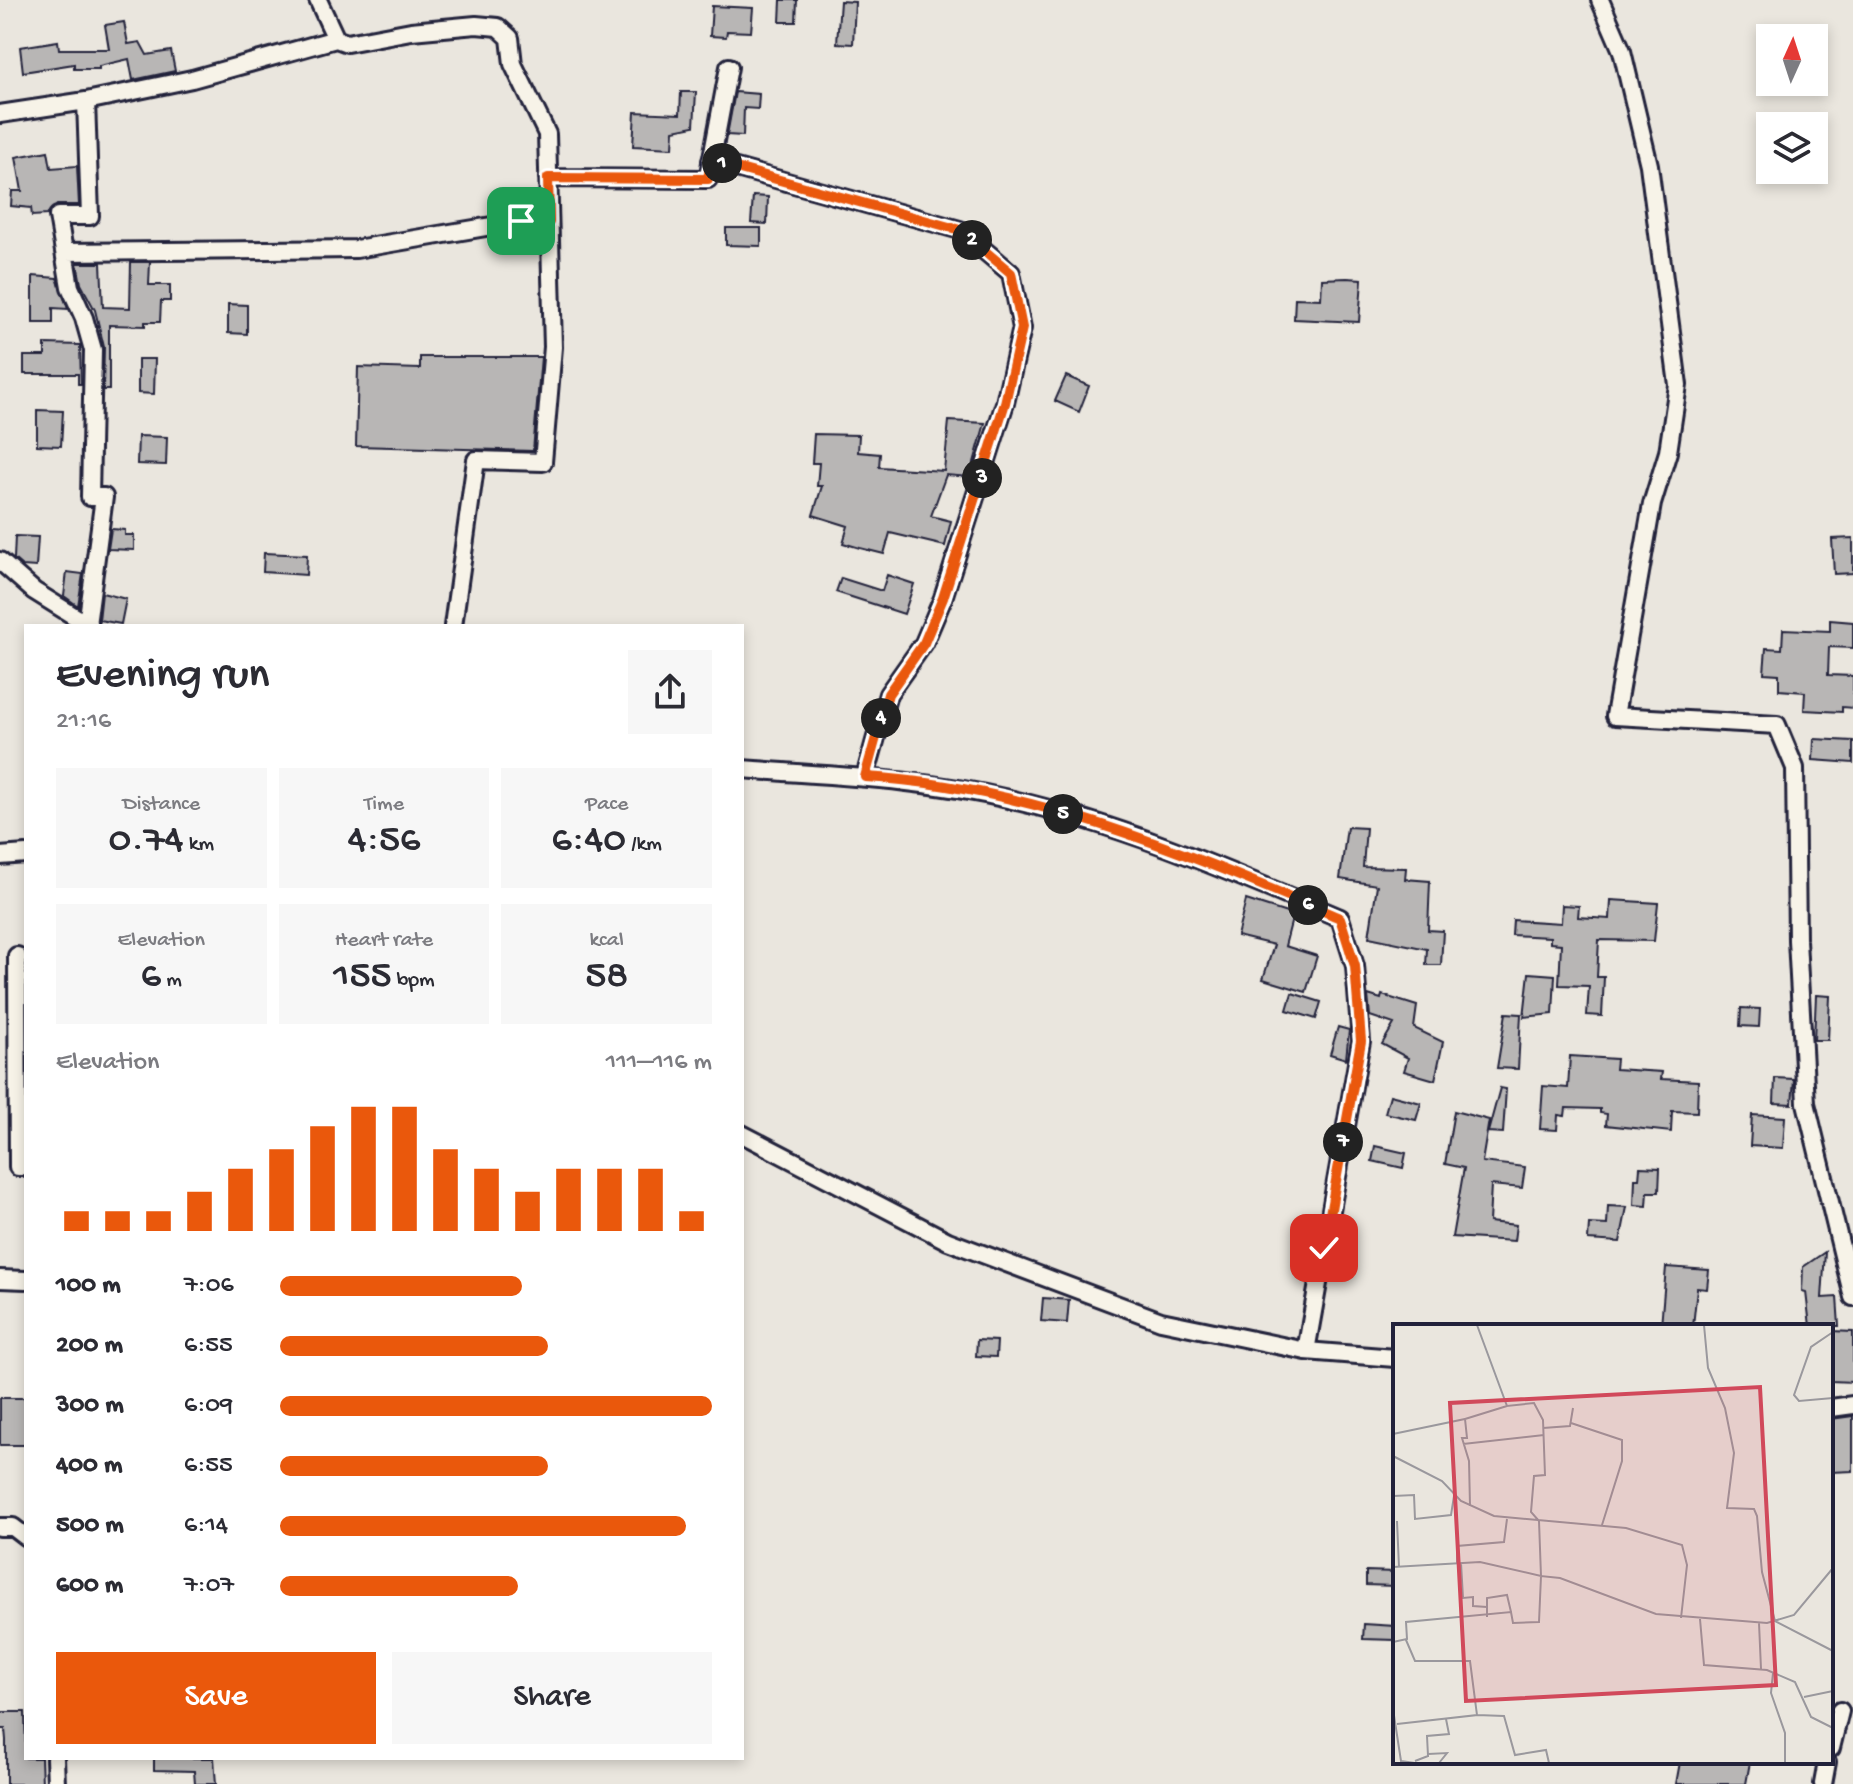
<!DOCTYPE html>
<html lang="en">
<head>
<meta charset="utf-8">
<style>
  body { margin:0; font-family:"Gochi Hand",sans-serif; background:#f7f7f7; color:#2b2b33; height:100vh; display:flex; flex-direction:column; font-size:30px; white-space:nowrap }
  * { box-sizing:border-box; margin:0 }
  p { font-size:26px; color:#7c7c81 }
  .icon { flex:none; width:44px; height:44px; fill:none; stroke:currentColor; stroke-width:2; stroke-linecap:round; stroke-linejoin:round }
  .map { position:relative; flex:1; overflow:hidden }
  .sheet { position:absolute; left:24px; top:624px; width:720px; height:1136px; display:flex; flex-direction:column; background:#fff; border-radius:0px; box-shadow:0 4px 12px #0003 }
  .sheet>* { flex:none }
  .needle { width:52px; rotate:3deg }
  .buttons { position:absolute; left:1756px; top:24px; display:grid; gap:16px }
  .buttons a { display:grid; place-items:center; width:72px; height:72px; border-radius:0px; background:#fff; box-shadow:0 4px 12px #0003; font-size:40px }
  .pin { position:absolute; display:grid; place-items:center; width:68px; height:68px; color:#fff; margin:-34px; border-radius:16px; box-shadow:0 4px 12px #0006 }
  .km { position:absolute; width:40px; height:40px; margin:-20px; border-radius:50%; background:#222; color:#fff; font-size:22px; line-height:40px; text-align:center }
  .round { display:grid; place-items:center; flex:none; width:84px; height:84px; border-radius:0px; background:#f7f7f7 }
  .headline { display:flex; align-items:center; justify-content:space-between; height:136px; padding:0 32px }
  h1 { font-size:44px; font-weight:600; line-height:60px }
  .stats { display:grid; grid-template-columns:repeat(3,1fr); gap:12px; height:136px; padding:8px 32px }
  .stats div { display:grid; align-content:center; border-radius:0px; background:#f7f7f7; text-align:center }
  .stats b { font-size:40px; font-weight:600 }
  .stats small { font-size:22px; font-weight:400 }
  .stats p { font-size:22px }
  .chart { height:224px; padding:16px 32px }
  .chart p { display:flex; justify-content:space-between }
  .chart svg { width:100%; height:144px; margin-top:8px; stroke:#ea580c; stroke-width:6 }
  .cta { display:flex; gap:16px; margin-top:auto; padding:16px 32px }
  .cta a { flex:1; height:92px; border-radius:0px; background:#ea580c; color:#fff; font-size:32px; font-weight:600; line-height:92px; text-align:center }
  .cta a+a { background:#f7f7f7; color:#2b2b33 }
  ul { padding:0 32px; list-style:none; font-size:26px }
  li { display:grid; grid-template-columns:128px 96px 1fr; align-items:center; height:60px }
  li i { height:20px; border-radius:10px; background:#ea580c }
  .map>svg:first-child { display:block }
</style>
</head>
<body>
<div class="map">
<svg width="1853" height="1784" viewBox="0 0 1853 1784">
  <rect width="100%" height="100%" fill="#eae6de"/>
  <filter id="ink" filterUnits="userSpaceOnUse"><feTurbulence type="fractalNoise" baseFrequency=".0125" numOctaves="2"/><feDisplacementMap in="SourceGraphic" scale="16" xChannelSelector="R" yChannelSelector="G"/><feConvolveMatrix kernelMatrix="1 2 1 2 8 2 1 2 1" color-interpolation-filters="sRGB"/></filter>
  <g filter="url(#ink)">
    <path fill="#b8b6b5" stroke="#22223b" stroke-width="2" d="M781,0h16l-1,22h-16z
      M840,1l15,1 -2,42 -16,-1z
      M712,6l41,2 -2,24 -24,-1 -1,6 -16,-1z
      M124,22l4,22 12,-2 7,13 24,-4 4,20 -42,9 -4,-21 -30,7v3h-25v-5l-51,8 -3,-25 38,-6 1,8h50l-4,-24z
      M681,92h15l-2,34 -20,4 -1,18 -40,-2 2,-34 45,2z
      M735,92l24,2 -1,15 -14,-1 -1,28 -16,-1z
      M48,151l3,17 26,-2 2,39h-22l-10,10 -15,1 -1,-8 -20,-2 1,-15h10l-6,-34z
      M753,196l15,1 -1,27 -16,-1z
      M726,228h35v18l-35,-1z
      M131,262h19l-1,23h21v16h-9l-1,21h-15v4l-36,-1v65h-6l1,-43 -9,-37 -14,-26 -4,-21h24l2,44 27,1z
      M33,276l24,2 11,31 -15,-1v15h-20z
      M1347,278l15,1 -3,43 -65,-3 1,-21 26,1 1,-20z
      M228,304l19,1v29l-19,-1z
      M45,344l35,1 1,39h-3v-10h-54v-18h21z
      M420,357h121l-8,94 -177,-5 2,-79 62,2z
      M138,359h17l-1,35 -16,-1z
      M1066,376l23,10 -10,26 -24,-11z
      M37,410l26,1 -2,35 -24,-1z
      M949,421l36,2 -15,54 -24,-2 -15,41 20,5 -6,25 -55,-13 -6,21 -24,-6 -17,-5 5,-17 -35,-11 9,-29h-5l2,-23h-7l2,-29 45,1 -1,17 22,2 -1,13 65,4z
      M138,436l29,1 -1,28 -29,-1z
      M111,529l14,1v5h9v15l-26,-1z
      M15,536l23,1 -2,30 -14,-1 -8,-7z
      M1853,538v35l-19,1 -2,-35z
      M264,553l43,2 -1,20 -43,-3z
      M67,572l16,2 -5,32 -14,-10z
      M887,575l27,9 -10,30 -68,-22 5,-14 41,13z
      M102,593l24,6 -5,25 -22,-4z
      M1830,620l23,2v26l-24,-1 -1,28 25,1v32l-11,-1v5l-38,-2 1,-18 -26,-2v-16l-15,-1 2,-25 16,1 1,-20 47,2z
      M1814,739l39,2v22l-40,-3z
      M1347,827l19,1 -3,39 43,1 -1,11 25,2 -2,49 15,1 -2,34h-15l1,-16 -58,-12 8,-52 -37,-6z
      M1246,900l47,15 -8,31 32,10 -11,36 -43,-13 11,-34 -37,-9z
      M1611,900l47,3 -4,38 -55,-1 -2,37h7l-2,39 -15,-1 2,-29 -30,-1 2,-41 -11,-1v-6l-38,-2 1,-15 48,3 1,-18 17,1 -1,11 32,2z
      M1529,973l26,2 -2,39 -29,3z
      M1292,993l29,9 -5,17 -29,-9z
      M1368,995l13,4 1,-4 35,11 -3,22 29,14 -8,38 -31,-9 4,-13 -26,-14 12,-20 -24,-8z
      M1816,995l14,1 -2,44h-14z
      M1741,1008l19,1 -1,18 -19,-1z
      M1506,1013l15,1 -3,55 -21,-1z
      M1338,1027l11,3 -3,29 -16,-5z
      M1570,1056l46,3 -1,10 47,3 -1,7 37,2 -1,31 -25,-1 -1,21 -65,-7 1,-11 -7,-1v-4l-34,-1 -1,8 -7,-1 -1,15 -17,-1 3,-43 25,2z
      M1775,1078l19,1 -2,25 -18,-1z
      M1500,1088l6,1 -3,44 -15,-1z
      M1390,1095l31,8 -5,17 -31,-7z
      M1454,1111l35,9 -7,42 43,5 -3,21 -31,-3 -2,37 27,3 -2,16 -62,-4 12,-69 -19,-4z
      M1752,1115l33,2 -2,31 -33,-2z
      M1375,1146l31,7 -3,15 -31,-7z
      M1640,1167l20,1 -1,24h-11l-1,14 -13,-1 1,-26h4z
      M1608,1206l19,1 -7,35 -32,-2 1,-16 18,1z
      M1825,1252l-3,46 15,-1 2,29h-29l-4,-34 -4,-1 1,-24z
      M1666,1267l43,3 -2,19 -10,-1 -4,38h-32z
      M1043,1298l26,2 -2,23 -26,-2z
      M1831,1331l22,1v50l-22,-1z
      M977,1340l20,1 -1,16 -20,-1z
      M0,1398h26v47h-26z
      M1853,1416v55l-22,1v-53z
      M1366,1571l29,1v14l-29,-1z
      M1364,1624l31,2v14l-32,-1z
      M0,1712h25l1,46h15l1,26h-36v-44l-1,-11h-5z
      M154,1758h60l2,26h-21l-1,-13 -40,-1z
      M1680,1762h70l-4,22h-70z"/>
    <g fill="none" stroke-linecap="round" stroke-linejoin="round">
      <g stroke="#22223b" stroke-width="22">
        <path id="minor" d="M318,0l18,39 11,4 64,-12 65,-6 22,2 12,11 3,26 34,70 6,213 -10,115 -67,-2 -23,166
          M1600,0l22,51 27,114 29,220 -10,67 -16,52 -37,212 162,9 18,43 2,172 9,163 47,194
          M86,101l106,-22 144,-40
          M0,114l86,-13 4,115h-32l12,71 14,31 9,32 -3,147h14l-17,128
          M711,161l249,69 51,43 11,55 -17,75 -62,195 -19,45 -36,51 -23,83
          M548,178l160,1 21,-112
          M64,252l292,-3 165,-28 28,1
          M0,561l34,30 56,35
          M742,769c90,7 178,9 266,30 116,26 223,73 332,119l15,48 6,75 -55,310
          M0,856l26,-2
          M17,956l1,211h8
          M742,1134l206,107 213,80 145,30 89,7
          M0,1279l26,1
          M1831,1408l22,-3
          M0,1527h13l13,10
          M1831,1748l9,-37
          M55,1758l1,26
          M1823,1784l4,-22"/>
      </g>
      <use href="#minor" stroke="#f7f3e8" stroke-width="16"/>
    </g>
  </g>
  <g fill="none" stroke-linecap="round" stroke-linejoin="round" filter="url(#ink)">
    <g stroke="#fff" stroke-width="16">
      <path id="route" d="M521,221l28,1 -1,-44 160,1 3,-18 249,69 51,43 11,55 -17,75 -62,195 -19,45 -36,51 -23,83c167,9 323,77 475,141l15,48 6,75 -37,207"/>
    </g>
    <use href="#route" stroke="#ea580c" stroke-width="10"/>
  </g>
  <g transform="translate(1393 1324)">
    <rect width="440" height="440" fill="#eae6de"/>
    <path fill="none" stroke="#9a989d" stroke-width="2" d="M311,1l4,43 17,40 9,45 -7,55 27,1 3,7 5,56 13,49 58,30M440,8l-22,15 -17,48 5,6 34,-3M72,95l42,-13M178,99l51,17v21l-20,64M150,104l27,-2 3,-18M0,110l72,-15 2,19h-5l7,23 1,45M70,120l81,-9M0,132l49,25 19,20 33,15 132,12 56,17 5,20 -6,53M0,172l21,-1 1,24 36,-4 3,-19M4,197l2,46M64,239v-17l47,-4 3,-23M68,239l2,35 10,-1v9l14,1M0,243l87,-5 61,14 -2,-55 -8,-9 3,-36 11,-1 -2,-55 -9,-17 -27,3 -30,-81M94,293v-19l20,-3 4,17M307,295l4,46 63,5 28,12 16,35 22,11M366,299l2,46M0,318l14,-3 -1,-17 105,-10 2,11 26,-1 2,-46 19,2 96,36 111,9 27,-8 39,-47M380,349l-2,20 14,40v30M411,373l29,-6M0,385l8,52 14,2M84,391l27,1 11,39 31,-5 3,13M4,400l80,-9 -7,-54h-55l-9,-21M35,430l19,-1 -8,10M22,437l13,-5 -1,-20 22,-2 -3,-15"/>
    <path fill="#d1495b" fill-opacity="0.15" stroke="#d1495b" stroke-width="4" d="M367,63l16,298 -310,16 -16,-298z"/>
    <rect width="440" height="440" fill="none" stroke="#22223b" stroke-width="4"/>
  </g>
</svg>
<div class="buttons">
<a><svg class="needle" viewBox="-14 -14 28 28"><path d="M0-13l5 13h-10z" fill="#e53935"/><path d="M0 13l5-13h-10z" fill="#7c7c81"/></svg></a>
<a><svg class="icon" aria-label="layers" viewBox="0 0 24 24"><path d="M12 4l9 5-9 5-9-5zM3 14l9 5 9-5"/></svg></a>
</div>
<div class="pin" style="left:521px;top:221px;background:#1e9e55"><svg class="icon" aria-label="arrive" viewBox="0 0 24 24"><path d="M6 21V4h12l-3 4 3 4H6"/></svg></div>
<div class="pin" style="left:1324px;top:1248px;background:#d93025"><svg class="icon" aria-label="check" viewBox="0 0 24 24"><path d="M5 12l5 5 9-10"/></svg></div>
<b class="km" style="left:722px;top:163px">1</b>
<b class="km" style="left:972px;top:240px">2</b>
<b class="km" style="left:982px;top:478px">3</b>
<b class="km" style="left:881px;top:718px">4</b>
<b class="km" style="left:1063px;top:814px">5</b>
<b class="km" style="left:1308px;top:905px">6</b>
<b class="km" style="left:1343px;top:1142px">7</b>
<section class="sheet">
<div class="headline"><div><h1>Evening run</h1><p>21:16</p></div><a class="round"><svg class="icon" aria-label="share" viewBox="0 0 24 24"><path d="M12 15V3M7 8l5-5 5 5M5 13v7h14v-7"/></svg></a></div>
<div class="stats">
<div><p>Distance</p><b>0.74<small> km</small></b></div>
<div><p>Time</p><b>4:56</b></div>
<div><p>Pace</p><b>6:40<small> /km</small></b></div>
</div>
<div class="stats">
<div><p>Elevation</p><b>6<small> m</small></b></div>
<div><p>Heart rate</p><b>155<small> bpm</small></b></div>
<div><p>kcal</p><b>58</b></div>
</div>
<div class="chart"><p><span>Elevation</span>111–116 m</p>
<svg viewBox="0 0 160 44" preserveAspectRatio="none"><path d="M5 44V38M15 44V38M25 44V38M35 44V32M45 44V25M55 44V19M65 44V12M75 44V6M85 44V6M95 44V19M105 44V25M115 44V32M125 44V25M135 44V25M145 44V25M155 44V38"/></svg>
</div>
<ul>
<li><b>100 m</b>7:06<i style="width:56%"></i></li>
<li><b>200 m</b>6:55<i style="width:62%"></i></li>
<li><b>300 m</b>6:09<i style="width:100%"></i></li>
<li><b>400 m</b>6:55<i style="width:62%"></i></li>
<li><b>500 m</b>6:14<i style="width:94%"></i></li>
<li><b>600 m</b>7:07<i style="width:55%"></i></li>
</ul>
<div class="cta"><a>Save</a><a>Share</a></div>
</section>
</div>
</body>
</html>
